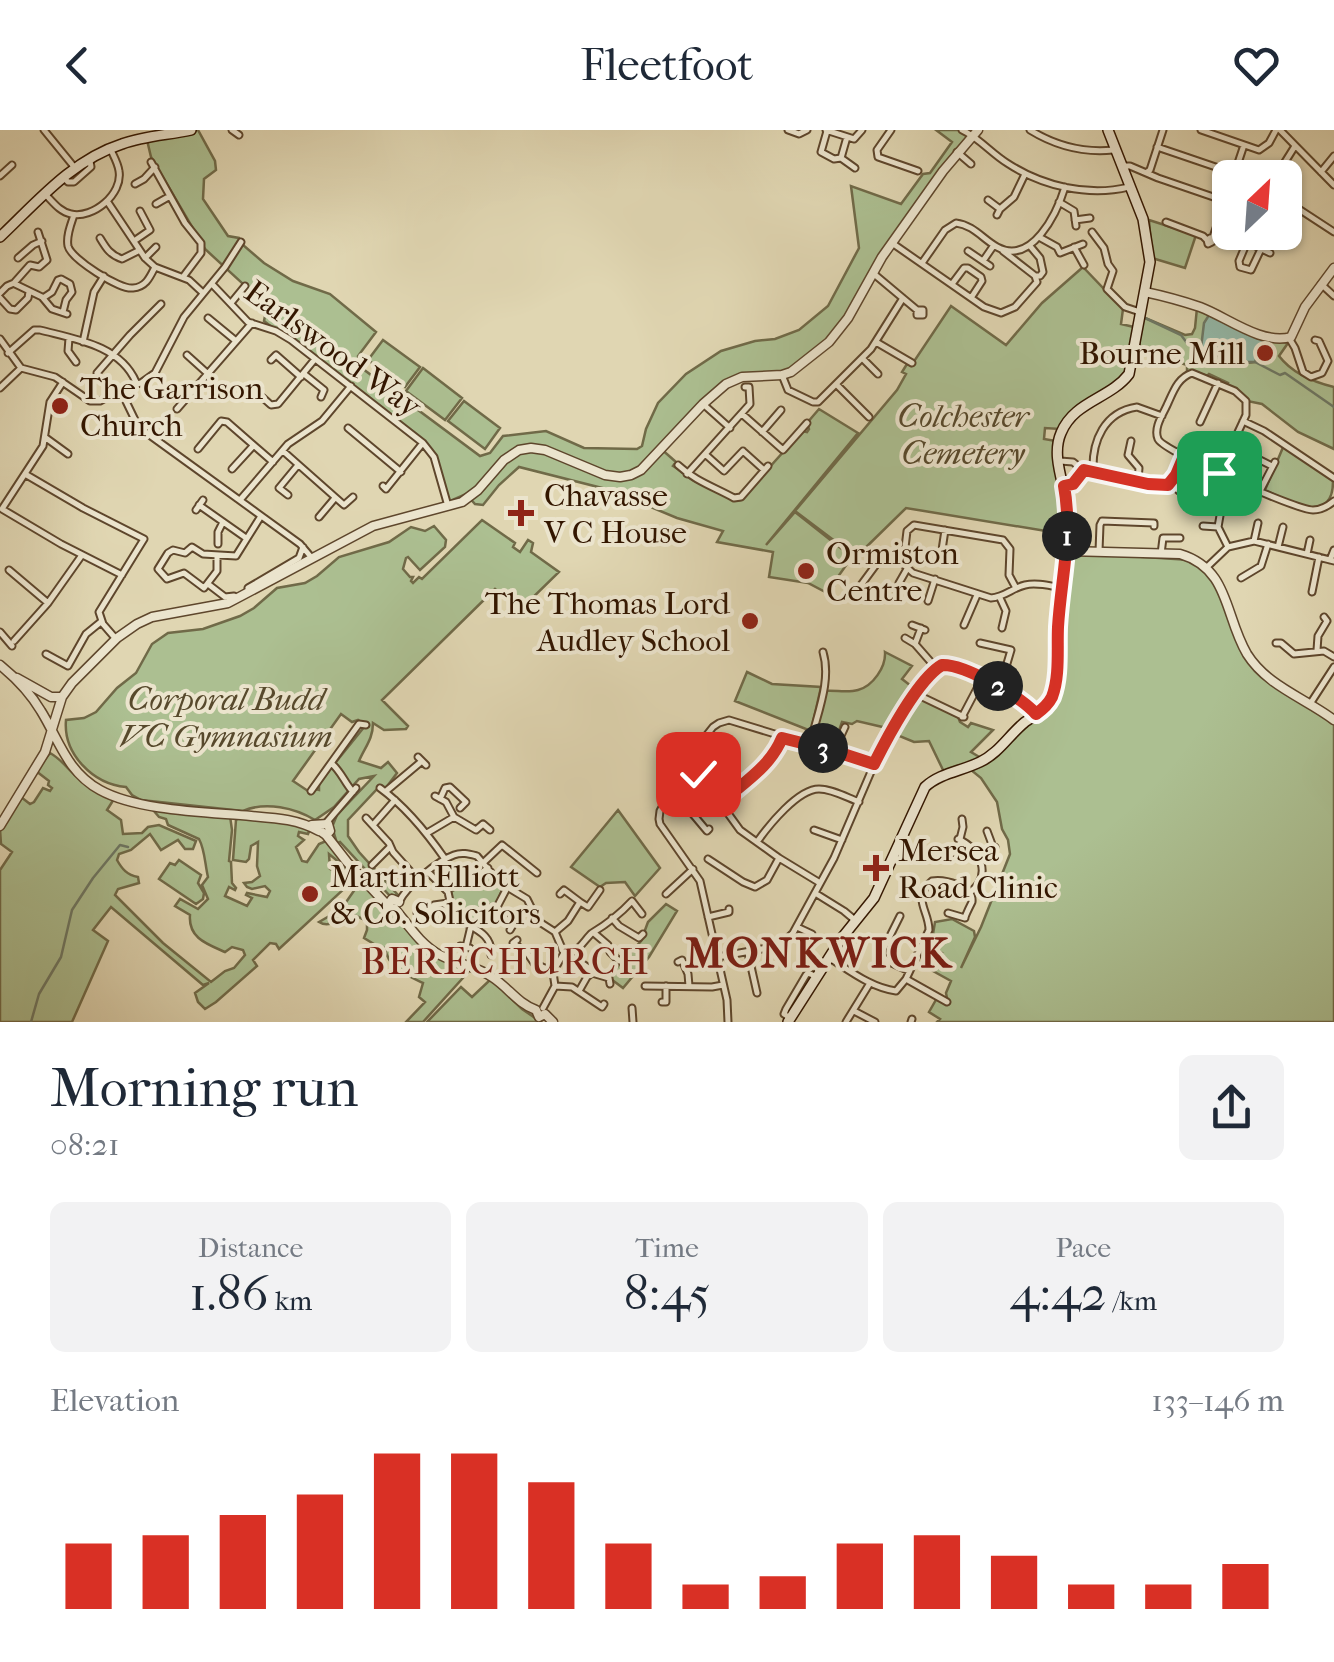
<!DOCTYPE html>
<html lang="en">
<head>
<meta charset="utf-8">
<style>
  body { margin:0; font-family:"IM FELL French Canon",serif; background:#f2f2f3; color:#1f2937; height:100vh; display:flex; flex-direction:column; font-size:38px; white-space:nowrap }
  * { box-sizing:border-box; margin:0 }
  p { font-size:32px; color:#747a83 }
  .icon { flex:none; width:55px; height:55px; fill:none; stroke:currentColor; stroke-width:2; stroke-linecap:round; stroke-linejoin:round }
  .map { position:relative; height:892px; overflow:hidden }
  .details { display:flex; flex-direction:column; background:#fff; flex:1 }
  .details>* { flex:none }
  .needle { width:65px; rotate:25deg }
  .fabs { position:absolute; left:1212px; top:30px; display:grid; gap:20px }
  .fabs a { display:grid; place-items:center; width:90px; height:90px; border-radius:15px; background:#fff; box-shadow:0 2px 8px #0004; font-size:50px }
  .pin { position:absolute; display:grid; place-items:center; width:85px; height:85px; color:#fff; margin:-42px; border-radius:20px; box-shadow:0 5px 15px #0006 }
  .km { position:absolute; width:50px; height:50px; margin:-25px; border-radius:50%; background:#222; color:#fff; font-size:28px; line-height:50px; text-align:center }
  .round { display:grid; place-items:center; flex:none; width:105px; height:105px; border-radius:15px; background:#f2f2f3 }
  .head { display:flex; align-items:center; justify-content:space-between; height:170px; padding:0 50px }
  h1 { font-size:55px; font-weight:600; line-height:75px }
  .figures { display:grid; grid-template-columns:repeat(3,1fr); gap:15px; height:170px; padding:10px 50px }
  .figures div { display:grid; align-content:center; border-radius:15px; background:#f2f2f3; text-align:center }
  .figures b { font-size:50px; font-weight:600 }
  .figures small { font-size:28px; font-weight:400 }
  .figures p { font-size:28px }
  .chart { height:280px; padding:20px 50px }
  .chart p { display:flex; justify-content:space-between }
  .chart svg { width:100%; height:180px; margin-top:10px; stroke:#d93025; stroke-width:6 }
  header { display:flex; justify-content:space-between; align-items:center; height:130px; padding:0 50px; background:#fff; font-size:45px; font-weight:600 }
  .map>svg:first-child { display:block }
</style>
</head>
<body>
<header><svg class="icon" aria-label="back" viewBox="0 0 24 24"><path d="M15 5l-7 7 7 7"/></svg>Fleetfoot<svg class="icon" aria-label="heart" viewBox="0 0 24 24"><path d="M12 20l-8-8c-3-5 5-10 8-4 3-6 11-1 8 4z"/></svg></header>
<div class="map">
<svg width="1334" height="892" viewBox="0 0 1334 892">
  <rect width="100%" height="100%" fill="#e0d6b2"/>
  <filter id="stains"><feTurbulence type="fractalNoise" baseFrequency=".002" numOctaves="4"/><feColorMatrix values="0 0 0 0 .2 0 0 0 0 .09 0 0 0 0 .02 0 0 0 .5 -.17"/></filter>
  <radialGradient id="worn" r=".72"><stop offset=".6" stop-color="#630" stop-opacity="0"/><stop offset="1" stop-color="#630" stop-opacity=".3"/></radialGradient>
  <path fill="#acbf91" stroke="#706a48" stroke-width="2.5" fill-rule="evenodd" d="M190,0h8l17,31 1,9 -12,9 -1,20 25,37 11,2 4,7 21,18 29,18 37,13 46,38 -18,24 1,10 121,90 10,-3 13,-17 43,-5 38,17 53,1 5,-3 4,-17 12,-26 28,-29 35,-23 34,-10 20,-2 24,-9 29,-24 31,-58 -8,-62 50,18 22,-30 7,-1 22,-31 -16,-12h23l11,6 -14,15 -120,182 -47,38 -47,3 -10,4 -72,70 16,14 -3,4c8,5 14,11 21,15 8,4 39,18 46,19l62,-69 5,1 2,-3 -2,-6 12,-14 39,24 -92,112 29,-33 57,45 -15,21 -6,17 -23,-12 -39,-6 4,-25 -56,-10 6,-11 -46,-13 -67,-28 -91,-23 -20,18 -16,20 -8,-1 -9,-10 -18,8 -12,-45 -5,-8 -167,-128 3,-15 -62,-57 -54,-92 -4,-17z
    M1149,90l47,15 -11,33 -33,-10z
    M1083,137l40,42 -2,15 13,3 -9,49 -65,53 -15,-1 -1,11 12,2 8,63v30l-158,-26 -50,49 -61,-46 102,-121 9,-16 -4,-2 5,-8 4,2 40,-60 55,39 36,-42z
    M1197,178l17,8 -6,36c16,6 30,13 47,10l9,-24 24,5 -9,13c13,17 34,26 55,31v62l-36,-17 -36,-28 -15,-3 -4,-6 -16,-9 1,-3 -19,-9 -2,2 -11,-4h-9v-7l-22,-7h-14l-5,-7 -6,-1 -1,-17 4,-16 42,18 7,-1 3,-6z
    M383,210l37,27 -15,20 -37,-27z
    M423,238l39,30 -17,22 -39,-29z
    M464,271l36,27 -15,21 -37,-28z
    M1284,315l49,35c1,47 -46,21 -68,10z
    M482,390l33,23 -2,4 7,5 8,-12 5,3 -2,9 28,20 -39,38 -25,-21 -113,111 26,26 -2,3 -22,1 -11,-7c0,16 -8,24 -14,38l22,7 7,-6 9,11 -12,16 -6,-2 -31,33v16l11,16 39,43 -8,1 -50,-54 -3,1 -5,-16 5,-12 37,-39 -15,3 -25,28 -19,13c-20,-12 -49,-19 -72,-9l-102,-11 -9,-5 -6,-8c-33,-3 -63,-33 -60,-67l18,-2 12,-6 21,-24 19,-15 16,-29 16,-11 35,-4 37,-13 14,-8 23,-20 28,-5 12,-7 22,-19 50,-15 22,-15 14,4 9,-5 12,14 -1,7 -25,23 -12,-13 -2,1 -3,11 7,8h3l-2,4 2,2 6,-6 3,2zM341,584l11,8 6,-2 7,6 -46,57v7l-4,-1 -4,4 -18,-12z
    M1098,424l92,6 19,11 41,89 84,64v298h-397l3,-3 -11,-7 8,-14 11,5 -2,-10 5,-12 -18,-10 9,-18 -14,-8 4,-5 3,-18 17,-3 22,12 1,6 -14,31 20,-41 29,-73 -2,-14 -6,-11 -5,-27 -16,-24 -10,-8c26,-10 32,-23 52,-41 9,-8 25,-15 32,-25 5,-7 3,-17 3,-25l11,-117 3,-7z
    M885,522l27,14 -10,13 13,10 -28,39 -30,-7 -5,3 -10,-2 -9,26 -20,-5 12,-52c10,-1 23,2 33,-1 15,-4 28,-23 27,-38z
    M747,542l25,12 49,3 -10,44 -76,-30z
    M917,567l41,20 2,5 8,5 3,-4 22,7 -22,22 10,6 -37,14 -15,-31 -15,1 -22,-9z
    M50,623c11,6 17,15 26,23 12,10 24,17 38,23l-7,11 14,10 2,14 19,-1 6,-6 11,-2 37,16 -3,8h-8l-7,-9 -17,10 -11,-16 -19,16 -12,4 -2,6c5,9 10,15 21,17l1,6 -21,6 -3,6 48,48 48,39 14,-11 9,-3 11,-13 -2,-5 -11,-3 -7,5c-18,-8 -37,-14 -35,-37l-15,-9 5,-7 18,10 10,-10 -6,-14 6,-8c-3,-12 -3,-27 -9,-38l-31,-14 -2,-6 -7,-2 -5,-6 6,-2 70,7 2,14 -3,31 2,1 1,21 4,5 -1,2 -6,-3 -4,9 22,10 5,-8 -6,-3 1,-2 20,4 3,-6 -5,-5 -13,3 -5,-2 -3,-4 8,-1 8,-6 -3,-10 1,-24 -7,4 -2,13 -3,3 -13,-2 3,-40 3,-2 46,3 25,8 -2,5 -9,-2 -1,4 6,4 -8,7 6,14 5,1 12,-18 7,-3 16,18 -2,4 -11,-9 1,15 5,2 8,-6h5l-12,12 9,11 -66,61 -3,-5 -6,-1 -17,17 4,6 -41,36 -11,7 -7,-7 -3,-9 14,-10 -6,2 -92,-78 -18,23 15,11 -36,81h-72v-152l12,-18 -11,-8 -1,-15 21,-32 9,7 4,-2 9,-14 7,3 2,-3 -4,-3 1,-4 -13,-10z
    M618,680l42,58 -25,28 -10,-14 -19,1 -6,4 -29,-20z
    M179,730l22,15 -3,8 6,10 -1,6 -7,5 -37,-25 11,-16 5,2z
    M484,742l18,18 -5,13 -17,3 -7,19c-14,-8 -25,-16 -22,-33z
    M365,754l61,66 45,19 -48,53h-17l19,-20 -6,-5 4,-14c-17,-8 -35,-15 -38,-35l-6,-1 -15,-9 3,-8v-9l-13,-6 -8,-8 1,4c-7,8 -17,18 -28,11l26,-15 -1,-2 14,-20z
    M666,774l11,7 -28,46 -26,31 -12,-9 -1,-4 31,-34 7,-19z
    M491,849l31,30 19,13h-114l34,-35 11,10z"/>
  <path fill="#94b9a9" stroke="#6d7865" stroke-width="2.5" d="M1209,185l55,24 -9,23h-18l-36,-14 3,-25z"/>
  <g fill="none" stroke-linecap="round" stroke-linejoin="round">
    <path stroke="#6d7865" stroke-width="2.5" d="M1145,188l36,17 6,8 14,1
      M1255,232l25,13 5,-2 49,34
      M31,892l8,-28 22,-37 11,-47 21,-32 27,-33 8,2"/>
    <g stroke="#5e462c" stroke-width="9">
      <path id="minor" d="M44,0l31,38
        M232,0l7,5
        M788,0l11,4 8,-4
        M826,0l28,9 8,-9
        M891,0l-14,20 1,7 40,14
        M962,0c17,8 29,23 45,33 35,23 81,34 122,24
        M1030,0c26,16 53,23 83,20
        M1201,0l58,20 10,-7 7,-13
        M1280,0l54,55
        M827,1l-6,21 13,7 7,-1
        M847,7l-6,21 14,10
        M1157,17l91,31
        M957,22l14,12
        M151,32l34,61 16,20v10l-18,24
        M1122,36h8l28,12 67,23
        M1147,42l3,-2 13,-40
        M1321,42l13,-16
        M0,46l12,-11
        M63,47l5,5h6l17,-15 -1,-6
        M1233,48l11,-33
        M1275,48l20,-32
        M135,54l9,-5 11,-12
        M45,64c8,8 15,18 26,20 22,5 52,-20 48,-43 -1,-8 -6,-16 -9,-23
        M988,70l12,9
        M1285,70l49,32
        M107,71l38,57 10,9 34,13 14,13
        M1059,72l15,9 2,15
        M156,74l14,-8
        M74,85c-3,9 -8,21 -6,31 3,13 52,44 65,42 13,-1 17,-11 22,-21
        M997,85l3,-6 14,-12 11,-23
        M1075,90l15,-2
        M1166,92l37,14 4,4
        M1092,102l12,16 4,16 5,7 -6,18 18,18 15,5
        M1235,102l2,5 33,16
        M1039,107l18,10 3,6 23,-9
        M100,108c6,10 10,17 22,21l16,-8
        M1210,108l2,4 -4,2 -1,-4z
        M1212,110l18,-53
        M134,111l16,-11 -10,-19
        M1247,112l-8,19 1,6 11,3 10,-21
        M892,113l92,64 17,6 14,-6 22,-25 -2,-6h5l3,-4 -3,-14 -10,-12
        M1254,115l7,-13
        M1074,117l10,18
        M968,121l22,15
        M1003,121l31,24
        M18,128l15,-13 9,-4
        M145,128l11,-11
        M983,131l11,-16
        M922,133l23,-33 11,-7c17,2 27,16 41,24 35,19 60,-34 68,-60
        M874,144l43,36h6v5h-6v-5
        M15,154l27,13 10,12 15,5
        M212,154l36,38 28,9 15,9 132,103 11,14 14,49
        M952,154l12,-16h4l13,9 1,4 -11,17
        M1321,154l13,12
        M0,163l7,-7 7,-3 16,-18 9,2 8,-7 -9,-28
        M0,168l10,11 6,1 12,-12 1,-6
        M43,168l9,-6 6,-12 3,-1 9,5 2,8 -6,8 -3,12
        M231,173l14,-17
        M208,188l28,23
        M69,208l-1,13 8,11
        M1289,208l6,10 8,24 8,5 11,-4 6,-12 -9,-20 -4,-1
        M0,209l21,29 34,9 35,24h10l27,-15 14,-3 14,-10 29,-56 41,-50 16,-25
        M83,212l11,-50 10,-16
        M876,212l36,21
        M8,223l26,-23h6c35,9 80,15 96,52
        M187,225l20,18
        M863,229l15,15
        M271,230l5,-5 25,22
        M97,243l33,-38 31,-31
        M304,244l20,16 -3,7
        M782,245l6,15 25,12h5l53,-53 32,-51
        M63,252l-13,20 -7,44 -41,63 59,35 61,31
        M837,255l32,32
        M0,258l21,-20
        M246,258h6l19,17 7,-1 37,-45
        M121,261l14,29 9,11 156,113 11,13
        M703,274l27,24
        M177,279l75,-86
        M742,284l41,36 24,-27
        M1243,291l21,10 70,47
        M1200,292l18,-39
        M348,298l53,44
        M762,302l19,-22
        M46,308l22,16
        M1131,311l-3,14 11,13 -1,12
        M198,319l23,-28 6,1 46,40
        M283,321l61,54 9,-8
        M744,322l20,18
        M705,324l19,17 19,-20
        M1256,328l16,8
        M1060,331l13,1 11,9 80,15 7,-3 13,-27
        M678,335c17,16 36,22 56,33l7,-1 27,-31
        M232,339l21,-23
        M1093,341c-1,-30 11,-59 44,-64l25,9
        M1219,343l27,-58v-14l-11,-10 -43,-18c-14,5 -18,17 -24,30 -4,10 -15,24 -10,36 5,12 138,71 155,71 9,0 15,-4 21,-9
        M25,344l58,34 61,31 -45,73 4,12 13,15
        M687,344l63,-70 -1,-17h-4
        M1171,353l8,8 2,-1
        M383,356l3,3 36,-45
        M1064,356l9,-2 11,-13
        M1260,361l15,-29
        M288,365l-9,-7 19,-23
        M240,370l48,-56 34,-23 29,-35
        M199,375l47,33
        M1216,379l10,2
        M196,380l7,-10
        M1221,380l-3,17 10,20
        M319,387l16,-19
        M1203,396l15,1
        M1254,411l4,-18
        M218,414v-12l5,-10
        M1278,417l5,-20
        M942,420l3,-20
        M1099,421l1,-26 2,-4 52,2v3
        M1161,424l2,-16h17
        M1307,424l3,-14
        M217,425v16l-13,17 -20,-15 -17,6 -9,-10 10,-16 5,-3 12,3 7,-6 11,7 33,2 25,-40
        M1330,430l4,-10
        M1207,437l21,-20 26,-6 80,20
        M9,440l39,33
        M1241,448l20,-12 7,-22
        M208,454l17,13 9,-1
        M861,455l17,-23h24
        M248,458l51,-30 4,-11
        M1016,458l-7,-13 1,-26 -7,-9 -89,-15 -7,6 -4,33 10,9 78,25c14,-1 21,-10 34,-13 12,-3 25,1 37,3
        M1312,462l7,-35
        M897,464l2,-11 8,-14
        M1000,468l6,13 -4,17
        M928,471l7,-22
        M912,495l13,5
        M964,495l13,-30
        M921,498l-6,16 21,24
        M0,502l12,14
        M905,508l10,6
        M14,511l34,-38 34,-48
        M980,513l31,7 -11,37
        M1276,513h5l13,11 30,-3 10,6
        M1317,520l1,-14 9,-15 -3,-4
        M46,524l22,12 18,-32 16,-13
        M916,564l48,23
        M1310,574l24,-37
        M962,587l20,-38
        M702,608l29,23
        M810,615c6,-29 22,-63 13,-93
        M834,621l11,-24
        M418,627l8,8
        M684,636l22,17 34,47 39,28 41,25
        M380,658c26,19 47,45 65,71
        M311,661l20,-28
        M353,662c-9,-10 -12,-21 -22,-29l28,-39 7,1
        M385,662l37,-31
        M669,663l17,13 21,25 2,-2
        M435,666l11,6 8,15
        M440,669l5,-11 5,-1 16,15 -6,6
        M722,672c22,-21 48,-34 60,-64
        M366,688l23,25 4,9 25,28
        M326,693l30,-35
        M373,695l22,-25
        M814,700l28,10
        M987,701l6,16
        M427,703l27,-16 22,13 7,-6 7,6
        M958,709c23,10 35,37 11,54
        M960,709l3,-12 -1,-8
        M757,712c12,-17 41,-53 62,-53 13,0 27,8 40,13
        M976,724l19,-7
        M949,725l8,-4 4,-11
        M708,729l35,23 12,5 12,-7 12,-22
        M484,732l18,-17 35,28
        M372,735l18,-18
        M429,743l19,19 5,23c16,13 40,16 38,40
        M465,754l23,-16
        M507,758l-10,19 4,8 12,10 -3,5
        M815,763l29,18 12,10
        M560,764l4,-4 16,12
        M666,764l27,-25
        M399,772c7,-15 38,-41 55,-47 8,-3 15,-1 23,1l22,26 28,17 11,22 17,11 9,21 -11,19 2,14 -12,22
        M417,783l4,4 13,-12 14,-2
        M900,786l-19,38 6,7 22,10
        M708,787l21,-5v-3
        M612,788l7,8 20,12 4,-4
        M797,797l15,7
        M555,802l13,-11 12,-19 8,5 12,-17
        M594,803l14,12 2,7 9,9 5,-3
        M517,810l-4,3 15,11 6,9 19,9
        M460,816l10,2
        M466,817l5,-21
        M564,823c3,0 6,0 9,-1 8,-4 13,-14 19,-19 15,-9 28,-19 40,-32l10,13
        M748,823l9,40
        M717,827l62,-11 14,-13 41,-75 51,-119 51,-71 7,-3h11l60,30 12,8 10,11
        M831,829c19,12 41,29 65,32l10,-12 23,-49c0,-20 -18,-32 3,-49 12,-2 42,5 40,21 -1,2 -7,14 -7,16l-17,-5
        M577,830l16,11
        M678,832l4,-2 6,14 1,12
        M906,849l41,23
        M555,856l17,1 30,20 2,-3
        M645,856l67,1 11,-2
        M579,861l8,-14 5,-4 17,5 1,6
        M662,872h4v-16
        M632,878l1,14
        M854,881l21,11
        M790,888l-6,-4 2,-5 20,-34 2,-2 7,3
        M728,892l-1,-22 -27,-119 -40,-57 -1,-5 1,-8 30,-55 23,-29 6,-4 10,-3 144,44
        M846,892l24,-39
        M911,892l1,-3"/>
    </g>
    <g stroke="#5e462c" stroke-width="11">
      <path id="tertiary" d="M1145,162c19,4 37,9 55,15 27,10 61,38 91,30l14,-30 29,-39
        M1068,421l112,3c50,15 44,61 67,100 20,32 58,44 87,66
        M0,535c16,13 31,29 41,46 18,29 26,61 59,79 38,21 107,22 151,26 24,2 46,3 68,15
        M17,548l34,19h11
        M312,695l16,-1 2,7 -4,4
        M0,696l45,-74 17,-55 10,-14 45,-45 20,-14 15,-7 76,-14 145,-77 89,-24 16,-12 26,-30 15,-10 12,-2 14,2 60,25 15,2 11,-2 10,-5 62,-66 23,-20 16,-7 40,-2 9,-3 38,-30 19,-24 34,-61 61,-86 35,-41
        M319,700l7,5 21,27 42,45 6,2c14,17 26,36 45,46 17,9 36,11 52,22 17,11 25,26 44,33l3,7 6,-3 8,8
        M388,775l4,-6 7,3"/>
    </g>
    <g stroke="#331600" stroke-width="12">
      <path id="secondary" d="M0,107c37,-35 72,-77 122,-93 22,-8 46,-9 69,-14
        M788,892l53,-83 33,-41 51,-111c15,-14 37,-16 55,-25 19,-9 29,-27 45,-40 8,-6 18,-11 24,-19 14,-21 8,-58 9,-82 3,-36 11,-70 10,-106 -1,-26 -18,-57 -7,-82 13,-32 49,-34 68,-59l21,-112 -7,-43 -35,-89"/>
    </g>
    <use href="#minor" stroke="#ebe4cd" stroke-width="5"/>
    <use href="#tertiary" stroke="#ebe4cd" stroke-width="8"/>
    <use href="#secondary" stroke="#ebe4cd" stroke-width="9"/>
  </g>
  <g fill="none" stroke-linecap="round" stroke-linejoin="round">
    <g stroke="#fff" stroke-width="20">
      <path id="route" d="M698,644l24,28c22,-20 48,-35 60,-64l52,13 40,13c13,-26 44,-85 68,-99 23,-1 79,32 94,49 7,-5 12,-9 16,-17 8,-21 5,-47 6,-70 3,-49 15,-92 6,-141l9,-2 11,-14 64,14 20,1 8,-10 8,-19 35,17"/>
    </g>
    <use href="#route" stroke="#d93025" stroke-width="12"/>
  </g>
  <g fill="#8f2418" stroke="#ebe4cd" stroke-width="4">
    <circle cx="1265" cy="223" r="10"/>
    <circle cx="60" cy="276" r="10"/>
    <path d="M516 368h10v10h10v10h-10v10h-10v-10h-10v-10h10z"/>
    <circle cx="806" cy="441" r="10"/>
    <circle cx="750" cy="491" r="10"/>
    <path d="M871 723h10v10h10v10h-10v10h-10v-10h-10v-10h10z"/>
    <circle cx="310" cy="764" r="10"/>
  </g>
  <g text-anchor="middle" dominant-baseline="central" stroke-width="8" stroke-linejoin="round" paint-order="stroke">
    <g font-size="32" fill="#331600" stroke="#ebe4cd">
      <text transform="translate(333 219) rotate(36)">Earlswood Way</text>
    </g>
    <g font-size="32" fill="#331600" stroke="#ebe4cd" text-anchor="start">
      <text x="1245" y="223" text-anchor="end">Bourne Mill</text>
      <text x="80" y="258">The Garrison<tspan x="80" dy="37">Church</tspan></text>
      <text x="544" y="365">Chavasse<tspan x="544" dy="37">V C House</tspan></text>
      <text x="826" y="423">Ormiston<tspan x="826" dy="37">Centre</tspan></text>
      <text x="730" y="473" text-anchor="end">The Thomas Lord<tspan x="730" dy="37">Audley School</tspan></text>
      <text x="898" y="720">Mersea<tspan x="898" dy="37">Road Clinic</tspan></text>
      <text x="330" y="746">Martin Elliott<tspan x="330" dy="37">&amp; Co. Solicitors</tspan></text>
    </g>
    <g font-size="32" font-style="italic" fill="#57492c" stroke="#ebe4cd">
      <text x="963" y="286">Colchester<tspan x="963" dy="37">Cemetery</tspan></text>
      <text x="226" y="569">Corporal Budd<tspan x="226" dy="37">VC Gymnasium</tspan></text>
    </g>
    <g font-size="38" letter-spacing="2.5" fill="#7a1f14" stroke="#ebe4cd">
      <text x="506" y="831">BERECHURCH</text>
    </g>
    <g font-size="42" font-weight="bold" letter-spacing="2.5" fill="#7a1f14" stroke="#ebe4cd">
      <text x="819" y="823">MONKWICK</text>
    </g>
  </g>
  <rect width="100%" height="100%" filter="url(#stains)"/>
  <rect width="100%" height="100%" fill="url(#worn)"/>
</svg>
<div class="fabs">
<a><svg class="needle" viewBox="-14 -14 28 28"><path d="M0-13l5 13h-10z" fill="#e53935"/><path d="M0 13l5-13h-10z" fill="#747a83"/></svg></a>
</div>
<div class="pin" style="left:1219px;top:343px;background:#1e9e55"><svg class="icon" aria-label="arrive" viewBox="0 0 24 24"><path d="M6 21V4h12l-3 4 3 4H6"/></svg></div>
<div class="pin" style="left:698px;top:644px;background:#d93025"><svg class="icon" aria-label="check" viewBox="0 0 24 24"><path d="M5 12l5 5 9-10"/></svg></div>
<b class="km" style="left:1067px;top:406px">1</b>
<b class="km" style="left:998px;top:556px">2</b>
<b class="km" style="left:823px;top:618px">3</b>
</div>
<section class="details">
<div class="head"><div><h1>Morning run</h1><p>08:21</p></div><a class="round"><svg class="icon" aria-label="share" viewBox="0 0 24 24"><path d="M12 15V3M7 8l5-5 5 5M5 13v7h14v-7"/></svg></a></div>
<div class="figures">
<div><p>Distance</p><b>1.86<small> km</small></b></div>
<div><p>Time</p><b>8:45</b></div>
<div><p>Pace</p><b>4:42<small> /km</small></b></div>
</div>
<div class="chart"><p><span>Elevation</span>133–146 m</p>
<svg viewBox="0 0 160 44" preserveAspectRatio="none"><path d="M5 44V28M15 44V26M25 44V21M35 44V16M45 44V6M55 44V6M65 44V13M75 44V28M85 44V38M95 44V36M105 44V28M115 44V26M125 44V31M135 44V38M145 44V38M155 44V33"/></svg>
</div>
</section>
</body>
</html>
